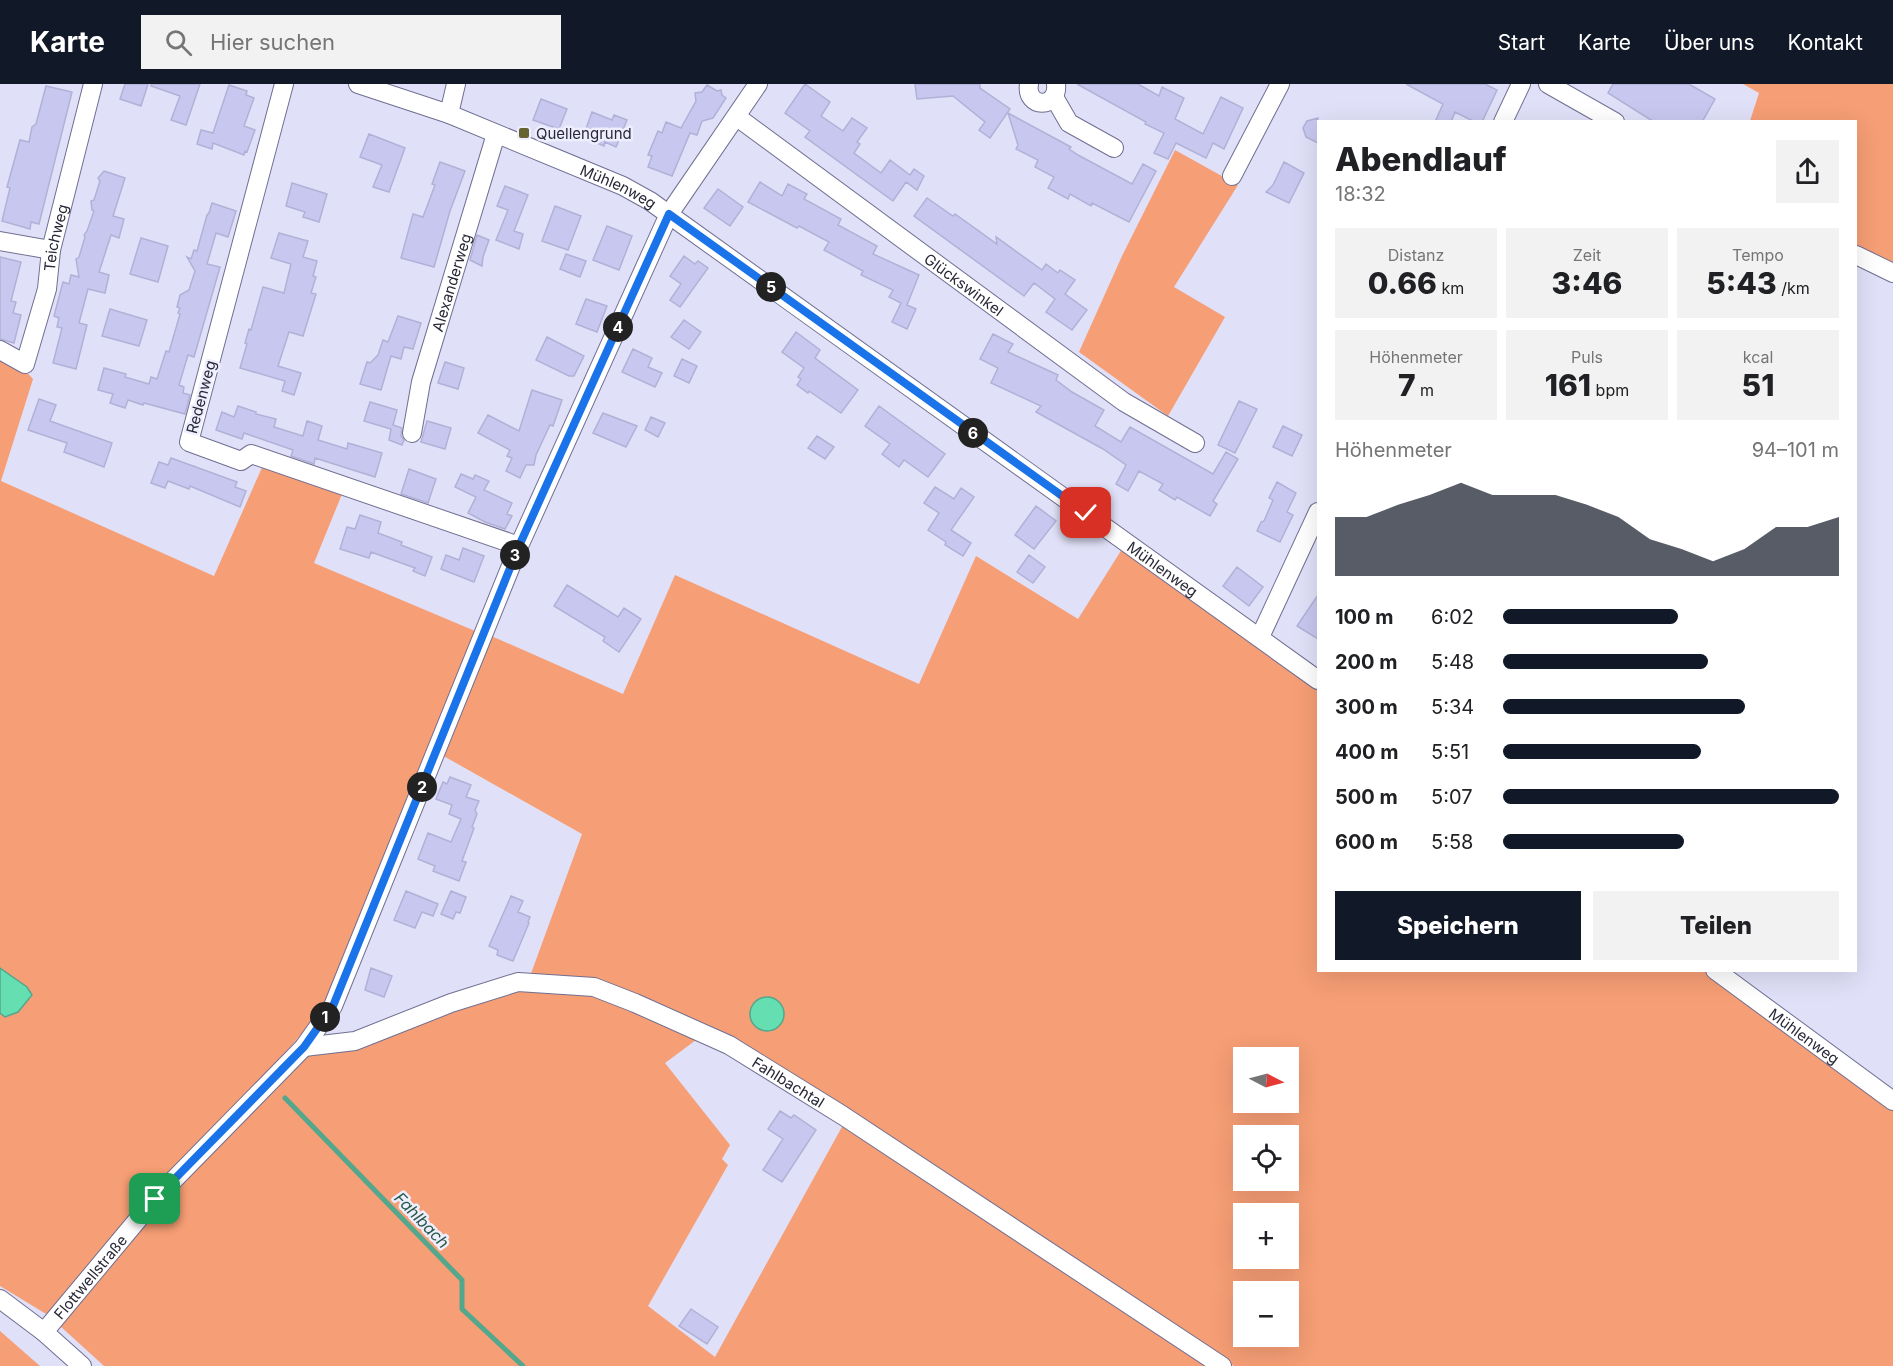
<!DOCTYPE html>
<html lang="de">
<head>
<meta charset="utf-8">
<style>
  body { margin:0; font-family:Inter,sans-serif; background:#f2f2f2; color:#202124; height:100vh; display:flex; flex-direction:column; font-size:22px; white-space:nowrap }
  * { box-sizing:border-box; margin:0 }
  p { font-size:20px; color:#757577 }
  .icon { flex:none; width:33px; height:33px; fill:none; stroke:currentColor; stroke-width:2; stroke-linecap:round; stroke-linejoin:round }
  .map { position:relative; flex:1; overflow:hidden }
  .details { position:absolute; left:1317px; top:36px; width:540px; height:852px; display:flex; flex-direction:column; background:#fff; border-radius:0px; box-shadow:0 6px 24px #0002 }
  .details>* { flex:none }
  .needle { width:39px; rotate:96deg }
  .buttons { position:absolute; left:1233px; top:963px; display:grid; gap:12px }
  .buttons a { display:grid; place-items:center; width:66px; height:66px; border-radius:0px; background:#fff; box-shadow:0 6px 24px #0002; font-size:30px }
  .pin { position:absolute; display:grid; place-items:center; width:51px; height:51px; color:#fff; margin:-26px; border-radius:12px; box-shadow:0 3px 9px #0006 }
  .km { position:absolute; width:30px; height:30px; margin:-15px; border-radius:50%; background:#222; color:#fff; font-size:16px; line-height:30px; text-align:center }
  .round { display:grid; place-items:center; flex:none; width:63px; height:63px; border-radius:0px; background:#f2f2f2 }
  .summary { display:flex; align-items:center; justify-content:space-between; height:102px; padding:0 18px }
  h1 { font-size:33px; font-weight:800; line-height:45px }
  .metrics { display:grid; grid-template-columns:repeat(3,1fr); gap:9px; height:102px; padding:6px 18px }
  .metrics div { display:grid; align-content:center; border-radius:0px; background:#f2f2f2; text-align:center }
  .metrics b { font-size:30px; font-weight:800 }
  .metrics small { font-size:16px; font-weight:400 }
  .metrics p { font-size:16px }
  .chart { height:168px; padding:12px 18px }
  .chart p { display:flex; justify-content:space-between }
  .chart svg { width:100%; height:108px; margin-top:6px; fill:#111827; opacity:.7 }
  .button { display:flex; gap:12px; margin-top:auto; padding:12px 18px }
  .button a { flex:1; height:69px; border-radius:0px; background:#111827; color:#fff; font-size:24px; font-weight:800; line-height:69px; text-align:center }
  .button a+a { background:#f2f2f2; color:#202124 }
  ul { padding:0 18px; list-style:none; font-size:20px }
  li { display:grid; grid-template-columns:96px 72px 1fr; align-items:center; height:45px }
  li i { height:15px; border-radius:8px; background:#111827 }
  header { display:flex; align-items:center; gap:36px; box-sizing:border-box; height:84px; padding:0 30px; background:#111827; color:#fff }
  header strong { font-size:28px }
  nav { display:flex; gap:33px; margin-inline-start:auto; font-size:21px }
  .search { width:420px; height:54px; background:#f2f2f2; display:flex; align-items:center; gap:15px; box-sizing:border-box; padding:0 21px; border-radius:0px; color:#757577; font-size:22px }
  .map>svg:first-child { display:block }
</style>
</head>
<body>
<header>
<strong>Karte</strong>
<div class="search"><svg class="icon" aria-label="search" viewBox="0 0 24 24"><circle cx="10" cy="10" r="6"/><path d="M15 15l6 6"/></svg>Hier suchen</div>
<nav><a>Start</a><a>Karte</a><a>Über uns</a><a>Kontakt</a></nav>
</header>
<div class="map">
<svg width="1893" height="1282" viewBox="0 0 1893 1282">
  <rect width="100%" height="100%" fill="#e0e0f8"/>
  <path fill="#f69e75" fill-rule="evenodd" d="M1743,0h150v180l-37,-16v-126l-106,-1 9,-28z
    M1175,66l63,35 -64,102 51,30 -57,99 -89,-64 43,-96z
    M0,271l24,14 9,10 -32,102 213,95 50,-113 80,26 -30,74 161,68 -154,381 -270,305 -51,-31v-273l6,4 21,-30 -27,-19z
    M1124,462l194,141v283l387,1 188,137v258h-659l-427,-277 -216,-105 -62,-5 53,-145 -142,-80 49,-119 134,59 52,-119 244,109 57,-128 102,63zM1244,974h44v44h-44zM1244,1052h44v44h-44zM1244,1130h44v44h-44zM1244,1208h44v44h-44z
    M519,904l68,3 113,46 -35,26 65,82 -8,14 6,6 -80,141 67,51 128,-232 366,241h-1105l-45,-41 96,-120 149,-153 149,-46z
    M0,1247l40,35h-40z"/>
  <path fill="#65deb1" stroke="#53a78c" stroke-width="1.5" d="M0,884l27,19 5,8 -14,17 -13,5 -5,-4z
    M750 930a17 17 0 1 1 34 0a17 17 0 1 1-34 0Z"/>
  <g fill="none" stroke-linecap="round" stroke-linejoin="round">
    <path stroke="#53a78c" stroke-width="5" d="M285,1014l177,182v29l61,57"/>
  </g>
  <path fill="#c8c7ef" stroke="#b1b1d7" stroke-width="1.5" d="M125,0h23l-7,22 -21,-7z
    M151,0h49l-14,41 -15,-5 9,-24 -29,-10z
    M805,0l25,18 -9,14 22,15 9,-13 15,10 -10,14 3,2 -6,9 27,20 9,-13 20,15 4,-6 10,7 -7,14 -11,-8 -13,19 -88,-64 5,-6 -25,-18z
    M915,0h65v4l30,21 -20,29 -11,-8 6,-8 -32,-26 -36,3z
    M1077,0h61l21,12 3,-9 22,11 -9,21 28,15 18,-37 22,11 -19,41 -11,-6 -7,15 -30,-15 -8,16 -14,-6 10,-20 -19,-9 1,-2z
    M1406,0h79l12,6 -15,32h-7l-20,-10 -4,10h-16l8,-18z
    M1613,0h76l26,15 -13,23h-48l-46,-29z
    M229,1l18,6 -1,4 8,3 -10,28 11,4 -8,22 -2,-1 -1,4 -31,-12 -1,6 -15,-5 4,-14 12,3z
    M707,1l10,6 4,-1 1,5 4,3 -13,20 -11,3 -5,14 -7,-2 -18,43 -24,-9 4,-11 -4,-1 10,-24 4,2 4,-11 15,6 15,-27 -1,-8 7,-1z
    M46,2l26,6 -33,132 -8,-2 -1,7 -28,-8 8,-33 -3,-1 13,-47 9,2 3,-15 4,-3z
    M541,15l26,10 -8,20 -26,-9z
    M592,28l20,8 2,-5 13,5 -11,27 -11,-5 -1,4 -21,-9z
    M1008,29l63,34 -2,2 9,6 54,29 11,-20 13,7 -27,51 -37,-19 -1,3 -21,-12 -2,5 -20,-11 6,-11 -19,-10 3,-7 -22,-11 2,-4z
    M1318,34v25l-12,-6 -3,-9 4,-7z
    M369,50l36,14 -16,44 -16,-5 9,-22 -22,-8z
    M440,78l25,9 -15,40 -16,56 -33,-9 12,-44 10,3 12,-32 -3,-1z
    M1284,78l20,11 -15,30 -23,-11 7,-7z
    M104,87l21,7 -12,38 11,3 -5,19 -8,-3 -12,37 10,3 -4,18 -17,-4 -9,34 8,2 -11,44 -23,-6 9,-35 -5,-1 2,-9 -5,-2 9,-34 6,2 2,-9 8,2 -3,-18 3,-2 6,-20 -1,-2 3,-4 7,-20 -2,-1 -1,-9 3,-1 6,-19 -2,-3z
    M760,98l22,14 6,-12 19,10 -3,5 37,20 -3,6 39,21 -4,8 46,21 -12,30 9,4 -9,20 -15,-7 9,-19 -12,-6 4,-7 -32,-15 2,-4 -39,-21 5,-8 -30,-16 -2,2 -49,-26z
    M292,99l35,11 -8,28 -16,-5 2,-5 -19,-6z
    M505,102l23,9 -14,36 9,3 -4,15 -23,-9 12,-30 -11,-4z
    M718,105l25,18 -13,19 -26,-18z
    M927,114l26,18 2,-2 42,30 -1,-7 46,33 4,-6 12,9 2,-3 15,10 -10,14 22,16 -15,20 -26,-18 9,-13 -21,-16 -10,13 -110,-80z
    M212,119l24,8 -8,26 -12,-4 -9,31 13,3 -26,90 -6,-2 -9,30 5,2 -1,6 7,2 -5,19 -41,-11 -1,2 -15,-5 -3,8 -15,-5 3,-9 -15,-4 6,-22 22,6 -1,3 24,7 2,-7 6,2 9,-28 3,1 11,-38 -2,-1 2,-5 -3,-1 3,-12 9,-5 6,-19 -8,-14 4,2 3,-9 3,1 10,-36 2,-2z
    M555,122l26,10 -13,34 -26,-9z
    M607,142l25,10 -13,34 -26,-10z
    M279,149l29,8 -5,16 14,4 -4,15 3,1 -5,16 5,1 -13,42 -14,-4 -11,34 23,7 -7,22 -12,-4 3,-10 -45,-13 7,-24 -2,-1 4,-14 2,1 12,-43 21,6 7,-29 -20,-6z
    M477,151l12,5 -6,17 -1,9 -12,-6z
    M141,154l27,8 -10,36 -28,-8z
    M566,170l20,7 -6,16 -20,-8z
    M684,172l11,8 3,-3 10,7 -28,39 -10,-7 11,-16 -11,-8z
    M0,173l21,5 -10,39 5,1 -3,11 8,2 -7,28 -14,-4z
    M586,215l21,7 -10,26 -21,-8z
    M110,225l37,11 -8,26 -37,-10z
    M398,232l23,7 -8,26 -9,-2 -3,12 -10,-3 -10,34 -21,-6 7,-22 3,1 8,-8 5,-15 5,2z
    M684,236l17,12 -12,17 -18,-12z
    M796,248l24,18 -5,8 43,32 -17,23 -32,-22 -1,2 -11,-8 4,-6 -3,-2 6,-9 -22,-16z
    M993,250l20,10 -5,8 50,23 -2,5 16,12 32,18 -9,16 26,16 9,-15 83,47 13,-22 12,7 -25,42 4,3 -7,12 -33,-19 -2,3 -16,-10 4,-6 -24,-13 -11,20 -12,-7 10,-19 -23,-16 -67,-37 5,-6 -50,-23 7,-15 -18,-9z
    M547,253l37,19 -10,20h-5l-33,-16z
    M633,265l19,9 -4,9 14,6 -7,14 -33,-15z
    M682,275l15,7 -8,17 -15,-7z
    M445,278l19,6 -6,21 -20,-6z
    M532,306l30,10 -9,26 -3,-1 -14,30 -2,10h-8l-6,13 -14,-7 6,-13 -5,-2 3,-6 -32,-17 10,-18 31,16z
    M39,315l17,6 -6,16 62,22 -8,24 -40,-15 3,-9 -39,-13z
    M1239,317l18,8 -22,44 -17,-8z
    M370,318l27,8 -4,15 9,3 -1,8 3,4 -2,5 -13,-5 2,-11 -27,-8z
    M238,322l18,6v2l20,5 -2,8 29,9 4,-15 15,5 -4,14 29,9 1,-6 34,10 -7,24 -60,-19 -1,6 -23,-8 2,-6 -49,-17 -2,6 -26,-9 6,-18 12,5z
    M879,322l66,48 -17,23 -24,-17 -5,7 -17,-13 8,-10 -25,-18z
    M603,329l34,13 -11,21 -33,-14z
    M651,333l14,6 -7,14 -13,-7z
    M427,337l24,7 -6,21 -24,-7z
    M1283,342l19,9 -10,21 -19,-9z
    M817,352l17,11 -9,12 -17,-11z
    M171,374l66,24 -2,5 11,4 -6,16 -50,-21 -1,3 -21,-8 -3,7 -14,-5 8,-21 9,3z
    M409,385l27,10 -8,24 -27,-9z
    M461,390l12,5 2,-4 14,6 -5,9 28,13 -5,11 5,2 -7,13 -20,-7 -17,-9 8,-16 -21,-10z
    M1277,398l19,11 -9,19 6,3 -13,27 -23,-11 4,-9 3,-1 9,-21 -4,-2z
    M935,403l19,12 7,-11 13,9 -23,33 20,13 -8,13 -18,-11 1,-3 -18,-12 11,-17 -15,-10z
    M1036,422l20,15 -22,28 -19,-14z
    M360,431l21,7 -3,11 24,9 -1,3 31,12 -7,19 -12,-5 2,-3 -44,-16 -2,6 -29,-9 7,-22 8,2z
    M463,464l21,8 -10,26 -33,-13 5,-14 13,5z
    M1029,471l16,12 -12,16 -16,-11z
    M1237,483l26,20 -14,19 -26,-20z
    M567,501l51,32 6,-9 17,11 -22,33 -16,-11 2,-4 -51,-31z
    M1318,511v44l-21,-13z
    M450,693l21,8 -5,12 13,4 -4,9 2,4 -5,13 2,1 -12,33 4,1 -7,19 -26,-10 2,-5 -17,-7 10,-26 23,9 10,-23 -12,-5 3,-9 -16,-6 7,-17 4,2z
    M406,807l32,13 -5,12 -11,-4 -7,16 -21,-8z
    M451,807l15,6 -6,16 -4,-1 -3,7 -12,-5z
    M511,812l12,5 -5,11 12,5 -2,5 1,1 -16,38 -16,-6 1,-5 -9,-4z
    M371,884l21,8 -8,21 -19,-7z
    M780,1027l11,7 3,-3 22,15 -34,52 -19,-12 20,-31 -15,-10z
    M691,1225l27,18 -11,17 -28,-18z"/>
  <g fill="none" stroke-linecap="round" stroke-linejoin="round">
    <g stroke="#706f92" stroke-width="20">
      <g id="minor">
        <path d="M284,0l-95,358 52,19 10,-7 268,92"/>
        <path id="s1" d="M358,0l91,30 174,72 27,15 668,479"/>
        <path d="M1029,0c-4,25 30,25 27,0"/>
        <path d="M1548,0l67,38"/>
        <path d="M1054,13l15,26 45,25"/>
        <path d="M449,30l7,-30"/>
        <path id="s2" d="M737,33l387,285 71,41"/>
        <path d="M1503,38l18,-38"/>
        <path d="M1232,92l48,-92"/>
        <path d="M0,157l51,9"/>
        <path d="M1856,171l37,18"/>
        <path id="s3" d="M0,266l25,14 22,-75 4,-39 42,-166"/>
        <path id="s4" d="M412,349l9,-51 75,-248"/>
        <path d="M1260,553l58,-125"/>
        <path id="s5" d="M1715,886l178,131"/>
        <path id="s6" d="M304,963l51,-6 96,-38 67,-21 76,5 41,16 94,42 113,70 380,251"/>
        <path d="M0,1215l44,33 38,34"/>
        <path id="s7" d="M44,1248l111,-133 149,-152 29,-41 186,-460 150,-332 89,-130"/>
      </g>
    </g>
    <use href="#minor" stroke="#fff" stroke-width="18"/>
  </g>
  <g fill="none" stroke-linecap="round" stroke-linejoin="round">
    <g stroke="#fff" stroke-width="12">
      <path id="route" d="M155,1115l149,-152 29,-41 186,-460 150,-332 417,299"/>
    </g>
    <use href="#route" stroke="#1a73e8" stroke-width="8"/>
  </g>
  <rect fill="#65632f" stroke="#eef" stroke-width="2" x="518" y="43" width="12" height="12" rx="3"/>
  <g text-anchor="middle" dominant-baseline="central" stroke-width="5" stroke-linejoin="round" paint-order="stroke">
    <g font-size="15" fill="#282837" stroke="#eef" text-anchor="start">
      <text x="536" y="49">Quellengrund</text>
    </g>
    <g font-size="15" fill="#282837" stroke="#eef">
      <text stroke="none"><textPath href="#s1" startOffset="280">Mühlenweg</textPath></text>
      <text stroke="none"><textPath href="#s3" startOffset="159">Teichweg</textPath></text>
      <text stroke="none"><textPath href="#s4" startOffset="156">Alexanderweg</textPath></text>
      <text stroke="none"><textPath href="#s2" startOffset="282">Glückswinkel</textPath></text>
      <text transform="translate(201 313) rotate(-75)">Redenweg</text>
      <text stroke="none"><textPath href="#s1" startOffset="946">Mühlenweg</textPath></text>
      <text stroke="none"><textPath href="#s5" startOffset="111">Mühlenweg</textPath></text>
      <text stroke="none"><textPath href="#s6" startOffset="518">Fahlbachtal</textPath></text>
      <text stroke="none"><textPath href="#s7" startOffset="72">Flottwellstraße</textPath></text>
    </g>
    <g font-size="16" font-style="italic" fill="#265845" stroke="#eef">
      <text transform="translate(422 1136) rotate(46)">Fahlbach</text>
    </g>
  </g>
</svg>
<div class="buttons">
<a><svg class="needle" viewBox="-14 -14 28 28"><path d="M0-13l5 13h-10z" fill="#e53935"/><path d="M0 13l5-13h-10z" fill="#757577"/></svg></a>
<a><svg class="icon" aria-label="locate" viewBox="0 0 24 24"><circle cx="12" cy="12" r="6"/><path d="M12 2v4M12 18v4M2 12h4M18 12h4"/></svg></a>
<a>+</a>
<a>−</a>
</div>
<div class="pin" style="left:155px;top:1115px;background:#1e9e55"><svg class="icon" aria-label="arrive" viewBox="0 0 24 24"><path d="M6 21V4h12l-3 4 3 4H6"/></svg></div>
<div class="pin" style="left:1086px;top:429px;background:#d93025"><svg class="icon" aria-label="check" viewBox="0 0 24 24"><path d="M5 12l5 5 9-10"/></svg></div>
<b class="km" style="left:325px;top:933px">1</b>
<b class="km" style="left:422px;top:703px">2</b>
<b class="km" style="left:515px;top:471px">3</b>
<b class="km" style="left:618px;top:243px">4</b>
<b class="km" style="left:771px;top:203px">5</b>
<b class="km" style="left:973px;top:349px">6</b>
<section class="details">
<div class="summary"><div><h1>Abendlauf</h1><p>18:32</p></div><a class="round"><svg class="icon" aria-label="share" viewBox="0 0 24 24"><path d="M12 15V3M7 8l5-5 5 5M5 13v7h14v-7"/></svg></a></div>
<div class="metrics">
<div><p>Distanz</p><b>0.66<small> km</small></b></div>
<div><p>Zeit</p><b>3:46</b></div>
<div><p>Tempo</p><b>5:43<small> /km</small></b></div>
</div>
<div class="metrics">
<div><p>Höhenmeter</p><b>7<small> m</small></b></div>
<div><p>Puls</p><b>161<small> bpm</small></b></div>
<div><p>kcal</p><b>51</b></div>
</div>
<div class="chart"><p><span>Höhenmeter</span>94–101 m</p>
<svg viewBox="0 0 160 44" preserveAspectRatio="none"><path d="M0 44V20L10 20L20 15L30 11L40 6L50 11L60 11L70 11L80 15L90 20L100 29L110 33L120 38L130 33L140 24L150 24L160 20V44z"/></svg>
</div>
<ul>
<li><b>100 m</b>6:02<i style="width:52%"></i></li>
<li><b>200 m</b>5:48<i style="width:61%"></i></li>
<li><b>300 m</b>5:34<i style="width:72%"></i></li>
<li><b>400 m</b>5:51<i style="width:59%"></i></li>
<li><b>500 m</b>5:07<i style="width:100%"></i></li>
<li><b>600 m</b>5:58<i style="width:54%"></i></li>
</ul>
<div class="button"><a>Speichern</a><a>Teilen</a></div>
</section>
</div>
</body>
</html>
